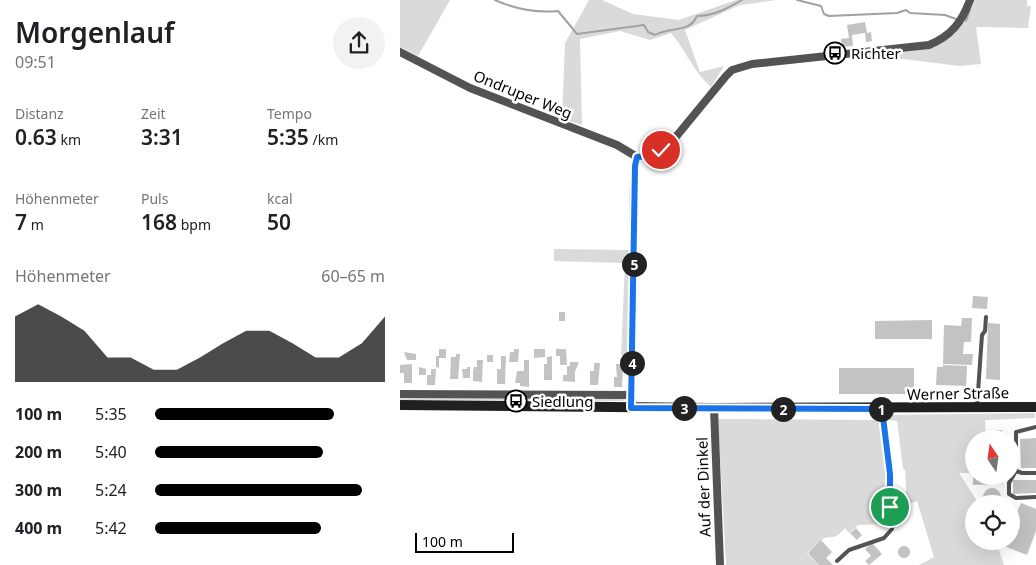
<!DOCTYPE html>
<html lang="de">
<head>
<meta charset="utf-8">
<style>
  body { margin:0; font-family:"Noto Sans",sans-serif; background:#f2f2f2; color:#202124; height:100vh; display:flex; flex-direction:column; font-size:19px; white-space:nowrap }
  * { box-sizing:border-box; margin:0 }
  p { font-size:16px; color:#757577 }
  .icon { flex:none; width:28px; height:28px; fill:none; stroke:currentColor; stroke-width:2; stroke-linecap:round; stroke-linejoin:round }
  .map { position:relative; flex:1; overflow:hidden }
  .drawer { display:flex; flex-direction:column; background:#fff; width:400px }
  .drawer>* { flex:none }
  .needle { width:32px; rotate:347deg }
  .tools { position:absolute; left:565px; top:430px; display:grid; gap:10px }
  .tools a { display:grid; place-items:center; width:55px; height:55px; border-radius:50%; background:#fff; box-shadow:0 5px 20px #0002; font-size:25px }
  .scale { position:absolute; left:15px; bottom:12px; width:99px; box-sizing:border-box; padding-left:5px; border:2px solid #000; border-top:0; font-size:14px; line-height:18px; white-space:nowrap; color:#000; -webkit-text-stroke:4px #fff; paint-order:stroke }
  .pin { position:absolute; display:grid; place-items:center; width:42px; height:42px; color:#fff; margin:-21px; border:2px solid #fff; border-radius:50%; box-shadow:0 1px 5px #0007 }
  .km { position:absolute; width:25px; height:25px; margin:-12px; border-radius:50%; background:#222; color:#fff; font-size:14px; line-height:25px; text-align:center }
  .round { display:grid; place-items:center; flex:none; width:52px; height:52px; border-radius:26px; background:#f2f2f2 }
  .headline { display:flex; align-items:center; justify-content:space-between; height:85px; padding:0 15px }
  h1 { font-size:28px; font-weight:600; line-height:38px }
  .stats { display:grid; grid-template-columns:repeat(3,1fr); gap:8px; height:85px; padding:5px 15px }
  .stats div { display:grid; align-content:center }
  .stats b { font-size:21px; font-weight:600 }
  .stats small { font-size:14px; font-weight:400 }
  .stats p { font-size:14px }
  .chart { height:140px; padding:10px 15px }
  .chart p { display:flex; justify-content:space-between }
  .chart svg { width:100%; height:90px; margin-top:5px; fill:#000; opacity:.7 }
  ul { padding:0 15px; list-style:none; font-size:16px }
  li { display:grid; grid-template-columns:80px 60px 1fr; align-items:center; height:38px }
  li i { height:12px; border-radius:6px; background:#000 }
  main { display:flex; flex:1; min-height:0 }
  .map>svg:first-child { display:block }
</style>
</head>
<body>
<main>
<section class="drawer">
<div class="headline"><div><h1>Morgenlauf</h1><p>09:51</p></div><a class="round"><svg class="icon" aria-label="share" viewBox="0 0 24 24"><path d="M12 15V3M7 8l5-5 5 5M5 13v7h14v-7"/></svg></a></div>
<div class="stats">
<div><p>Distanz</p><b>0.63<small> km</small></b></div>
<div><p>Zeit</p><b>3:31</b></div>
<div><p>Tempo</p><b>5:35<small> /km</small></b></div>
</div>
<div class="stats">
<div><p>Höhenmeter</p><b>7<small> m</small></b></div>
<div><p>Puls</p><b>168<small> bpm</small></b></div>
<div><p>kcal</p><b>50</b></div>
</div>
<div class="chart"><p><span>Höhenmeter</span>60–65 m</p>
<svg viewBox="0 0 160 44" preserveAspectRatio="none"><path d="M0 44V12L10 6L20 12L30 19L40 32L50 32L60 38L70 38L80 32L90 25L100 19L110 19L120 25L130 32L140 32L150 25L160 12V44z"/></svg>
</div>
<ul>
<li><b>100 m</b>5:35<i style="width:78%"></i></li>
<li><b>200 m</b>5:40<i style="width:73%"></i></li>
<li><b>300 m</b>5:24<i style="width:90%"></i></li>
<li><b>400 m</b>5:42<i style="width:72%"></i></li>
</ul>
</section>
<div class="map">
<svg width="636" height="565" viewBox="0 0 636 565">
  <rect width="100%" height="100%" fill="#fff"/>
  <path fill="#dadada" d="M0,0h50l-32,56 -18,-9z
    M189,0h13l31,14 46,6 57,-20h40l-36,5 -55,25 15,42 24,-6 -13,21c-19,-17 -24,-35 -40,-54l-21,7 -30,-9 -40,8 2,86 -20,-6 3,-76z
    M573,0h54v6h4l-3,22 -52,-1 5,37 -21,2 -89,-11c53,-5 78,0 102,-55z
    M154,249l76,1 -1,106 -8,-1 4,-92 -71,-2z
    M0,396l226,1 -2,4 -224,-1z
    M635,413v5l-50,2 1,19h-12v34h-15l20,31h-5v37h22l8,24h-85l15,-8 -17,-56 -10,4 -2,-35 -2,-1 -6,-48 -11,-1 -1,-5z
    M318,419l162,1 6,50 3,54 -31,1 -9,8 -4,-5c-10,11 -9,8 -21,10l-17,15 12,12h-93z"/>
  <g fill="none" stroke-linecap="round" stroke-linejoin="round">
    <path stroke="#a1a1a1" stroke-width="2" d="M95,0c20,9 41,13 63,11l19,23 67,-9 4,7 7,3c15,-9 34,-1 42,-19 17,0 31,-8 45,-16
      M397,0l24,6 3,8 5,2 68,-3 9,-3 4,3 35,2 11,4
      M566,21l4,-12"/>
  </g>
  <path fill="#c3c3c3" d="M465,22l2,11 4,-1 1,9 -6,1 -1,-9 -13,2 1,11 -11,1 -1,-8 8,-1 -2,-13z
    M573,296l15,1 -1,12 -15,-1z
    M159,312h6v9h-6z
    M562,318h10l-1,24h-7l-1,12h10l-1,11 -29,-1 1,-39 17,1z
    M532,320v19h-57v-18z
    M588,323l12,1v56l-14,-1z
    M39,349h7v9h-7v10l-3,-1v-11h3z
    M114,349h5l-1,13h-9l1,-10h4z
    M134,349h11v8l-11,1z
    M156,349h10l1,16h-7v-9h-4z
    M4,352l12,2v6h-9z
    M56,354h4l-2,25h-8l1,-22h5z
    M87,355h6v7h-6z
    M101,356h5l-1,28h-8v-15h4z
    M152,356v24h-8v-16h3v-7z
    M77,360h6l-1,22 -9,-1v-10l1,-4h3z
    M124,360h5v27l-9,-1v-3h-5l2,-12h7z
    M170,362h9l-4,10v10l-12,-1v-6h4v-9h3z
    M194,363h6l-2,22h-8v-14h4z
    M12,364v19h-8v-10h-4v-8z
    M216,364h7l-1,23h-8v-10h3z
    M543,365l24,1 -1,20 -30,-1 1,-18h6z
    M19,367l7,2v6h-7z
    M67,367h3v11h-7l-1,-9h5z
    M439,368h75v26h-75z
    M31,369h5l-1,16h-8v-10h4z
    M602,430v9h-13v-8z
    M636,438v30h-15l-1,-29z
    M573,476h30v8l-30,1z
    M613,480h23v13l-23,1z
    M583 497a9 9 0 1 1 18 0a9 9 0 1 1-18 0Z
    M621,503l15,6v22l-9,24 -23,-9 1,-5h6v-15z
    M456,528l6,7 -5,5 -7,-7z
    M421,540l11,12 -6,6 7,7h-14l-11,-12z
    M472,543l10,11 -13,11 -4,-4 6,-5 -6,-7z
    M498 552a6 6 0 1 1 12 0a6 6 0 1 1-12 0Z"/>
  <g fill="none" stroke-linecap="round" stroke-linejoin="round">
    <path stroke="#535353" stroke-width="4" d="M577,406l5,-71 3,-4 1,-14
      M636,427l-20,5v39l6,2h14
      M616,471l-7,12v11l7,4 20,-1
      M437,561l12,-11 35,-12 8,-9 -2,-55 -8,-65"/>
    <path stroke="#535353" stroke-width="8" d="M0,52l70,36 147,57 20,12 12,-1 12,-6 9,-6 56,-68 6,-6 20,-6 177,-19c22,-9 33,-23 41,-45
      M0,394l231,1
      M231,408l3,-230 3,-21
      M314,408l6,157"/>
    <path stroke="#202020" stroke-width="10" d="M0,405l314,3 322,-1"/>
  </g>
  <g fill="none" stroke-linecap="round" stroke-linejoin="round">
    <g stroke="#fff" stroke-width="10">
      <path id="route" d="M261,150l-12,6 -12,1 -2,9 -4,242 251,1 8,65v33"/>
    </g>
    <use href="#route" stroke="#1a73e8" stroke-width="6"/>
  </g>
  <defs>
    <g id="bus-ring" transform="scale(1.125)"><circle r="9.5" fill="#fff" stroke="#000" stroke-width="1.5"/><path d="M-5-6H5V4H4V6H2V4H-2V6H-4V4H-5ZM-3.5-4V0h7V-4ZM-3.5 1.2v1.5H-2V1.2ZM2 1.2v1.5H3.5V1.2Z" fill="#000"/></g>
  </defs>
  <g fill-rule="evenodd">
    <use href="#bus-ring" x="435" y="53"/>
    <use href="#bus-ring" x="116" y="401"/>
  </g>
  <g text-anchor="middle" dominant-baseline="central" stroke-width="5" stroke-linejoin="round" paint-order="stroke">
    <g font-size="15" fill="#000" stroke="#fff" text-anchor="start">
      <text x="451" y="53">Richter</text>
      <text x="132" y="401">Siedlung</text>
    </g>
    <g font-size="15" fill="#000" stroke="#fff">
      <text transform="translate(123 94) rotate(22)">Ondruper Weg</text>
      <text transform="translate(558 393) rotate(-1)">Werner Straße</text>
      <text transform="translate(303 487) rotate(-92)">Auf der Dinkel</text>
    </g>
  </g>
</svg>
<div class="tools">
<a><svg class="needle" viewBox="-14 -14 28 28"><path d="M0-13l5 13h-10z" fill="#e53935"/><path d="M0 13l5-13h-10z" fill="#757577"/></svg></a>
<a><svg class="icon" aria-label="locate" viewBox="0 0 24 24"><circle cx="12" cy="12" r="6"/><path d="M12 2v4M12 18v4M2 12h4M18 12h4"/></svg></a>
</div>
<div class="scale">100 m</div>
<div class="pin" style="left:490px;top:507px;background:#1e9e55"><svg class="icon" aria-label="arrive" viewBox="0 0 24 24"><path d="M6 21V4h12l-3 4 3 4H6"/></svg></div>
<div class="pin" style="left:261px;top:150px;background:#d93025"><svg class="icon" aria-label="check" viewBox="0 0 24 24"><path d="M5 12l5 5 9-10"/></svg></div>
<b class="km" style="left:481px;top:409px">1</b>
<b class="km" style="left:383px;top:409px">2</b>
<b class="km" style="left:284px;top:408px">3</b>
<b class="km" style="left:232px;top:363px">4</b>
<b class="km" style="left:234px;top:264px">5</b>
</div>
</main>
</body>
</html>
